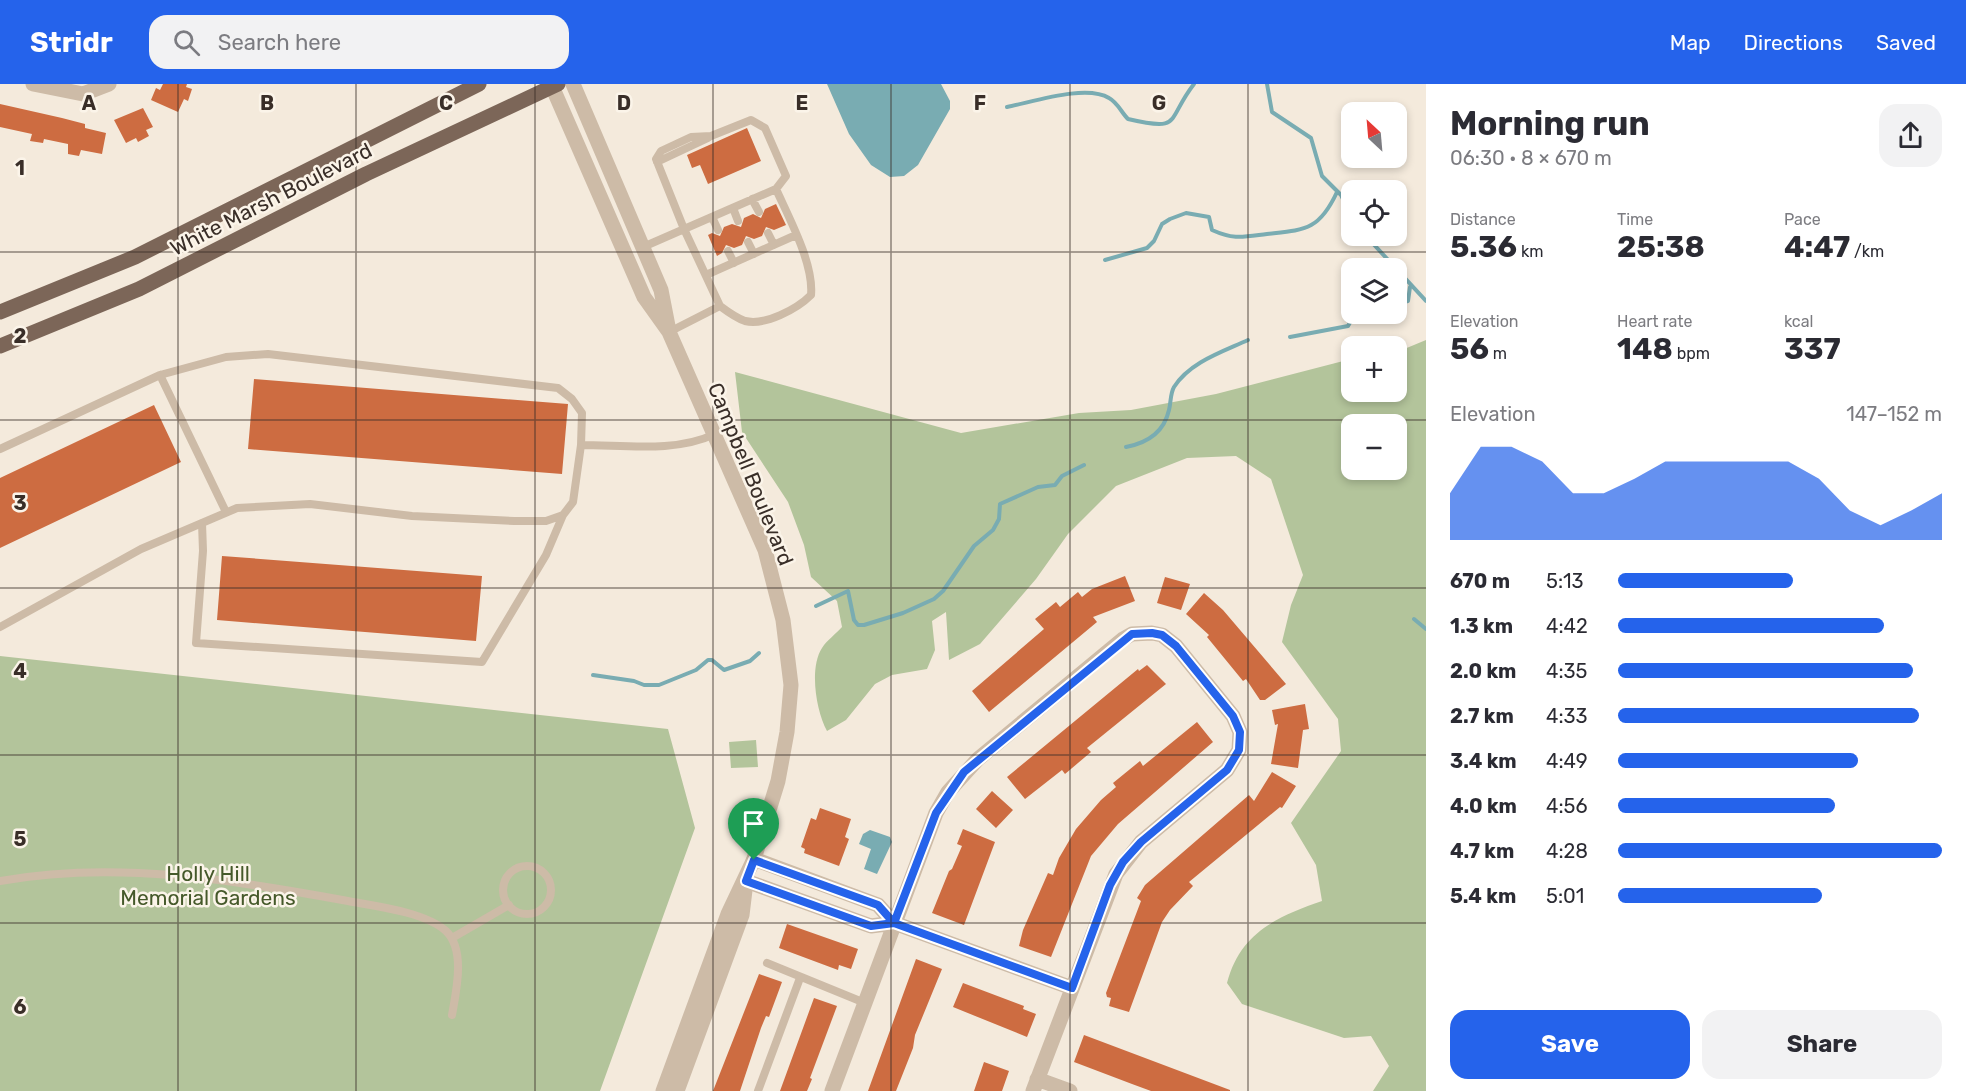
<!DOCTYPE html>
<html lang="en">
<head>
<meta charset="utf-8">
<style>
  body { margin:0; font-family:Rubik,sans-serif; background:#f2f2f3; color:#2b2b33; height:100vh; display:flex; flex-direction:column; font-size:22px; white-space:nowrap }
  * { box-sizing:border-box; margin:0 }
  p { font-size:20px; color:#7c7c81 }
  .icon { flex:none; width:33px; height:33px; fill:none; stroke:currentColor; stroke-width:2; stroke-linecap:round; stroke-linejoin:round }
  .map { position:relative; flex:1; overflow:hidden }
  .side { display:flex; flex-direction:column; background:#fff; width:540px }
  .side>* { flex:none }
  .needle { width:39px; rotate:334deg }
  .tools { position:absolute; left:1341px; top:18px; display:grid; gap:12px }
  .tools a { display:grid; place-items:center; width:66px; height:66px; border-radius:12px; background:#fff; box-shadow:0 3px 9px #0003; font-size:30px }
  .pin { position:absolute; display:grid; place-items:center; width:51px; height:51px; color:#fff; margin:-62px -26px; border-radius:50% 50% 50% 0; rotate:-45deg; box-shadow:0 0 6px #0007 }
  .pin .icon { rotate:45deg }
  .round { display:grid; place-items:center; flex:none; width:63px; height:63px; border-radius:18px; background:#f2f2f3 }
  .overview { display:flex; align-items:center; justify-content:space-between; height:102px; padding:0 24px }
  h1 { font-size:33px; font-weight:700; line-height:45px }
  .figures { display:grid; grid-template-columns:repeat(3,1fr); gap:9px; height:102px; padding:6px 24px }
  .figures div { display:grid; align-content:center }
  .figures b { font-size:30px; font-weight:700 }
  .figures small { font-size:16px; font-weight:400 }
  .figures p { font-size:16px }
  .chart { height:168px; padding:12px 24px }
  .chart p { display:flex; justify-content:space-between }
  .chart svg { width:100%; height:108px; margin-top:6px; fill:#2563eb; opacity:.7 }
  .primary-button { display:flex; gap:12px; margin-top:auto; padding:12px 24px }
  .primary-button a { flex:1; height:69px; border-radius:18px; background:#2563eb; color:#fff; font-size:24px; font-weight:700; line-height:69px; text-align:center }
  .primary-button a+a { background:#f2f2f3; color:#2b2b33 }
  ul { padding:0 24px; list-style:none; font-size:20px }
  li { display:grid; grid-template-columns:96px 72px 1fr; align-items:center; height:45px }
  li i { height:15px; border-radius:8px; background:#2563eb }
  header { display:flex; align-items:center; gap:36px; box-sizing:border-box; height:84px; padding:0 30px; background:#2563eb; color:#fff }
  header strong { font-size:28px }
  nav { display:flex; gap:33px; margin-inline-start:auto; font-size:21px }
  .search { width:420px; height:54px; background:#f2f2f3; display:flex; align-items:center; gap:15px; box-sizing:border-box; padding:0 21px; border-radius:18px; color:#7c7c81; font-size:22px }
  main { display:flex; flex:1; min-height:0 }
  .map>svg:first-child { display:block }
</style>
</head>
<body>
<header>
<strong>Stridr</strong>
<div class="search"><svg class="icon" aria-label="search" viewBox="0 0 24 24"><circle cx="10" cy="10" r="6"/><path d="M15 15l6 6"/></svg>Search here</div>
<nav><a>Map</a><a>Directions</a><a>Saved</a></nav>
</header>
<main>
<div class="map">
<svg width="1426" height="1007" viewBox="0 0 1426 1007">
  <rect width="100%" height="100%" fill="#f4eadc"/>
  <path fill="#b3c49b" fill-rule="evenodd" d="M1426,256v751h-53l16,-25 -18,-30 -27,2 -102,-34 -15,-21c13,-50 49,-66 95,-82l-6,-36 -25,-42 50,-72 -3,-32 -56,-77 9,-37 12,-30 -32,-96 -35,-23 -49,2 -71,28 -48,48 -32,45 -56,65 -31,16 -3,-48 -14,9 3,29 -8,19 -35,6 -17,9 -29,36 -19,11c-11,-20 -18,-63 -5,-83 5,-8 14,-14 20,-21l-5,-26 -26,-24 -7,-32 -16,-43 -46,-70 -7,-60 226,61 118,-20 52,-3 85,-16 135,-35 1,33h44l1,-40zM1352,340h44v46h-44z
    M0,572l668,73 27,99 -95,263h-600z
    M756,656l2,27 -27,1 -2,-26z"/>
  <path fill="#79acb2" d="M827,0h114l9,17v8l-32,56 -14,11 -14,1 -19,-12 -22,-31z
    M870,746l20,7 2,5 -15,32 -13,-5 7,-20 -12,-5 4,-10z"/>
  <g fill="none" stroke-linecap="round" stroke-linejoin="round">
    <path stroke="#79acb2" stroke-width="4" d="M1267,0l5,28 39,26 11,38 19,19 11,23
      M1007,23c26,-5 79,-23 102,-9 9,5 12,14 19,21 55,13 38,1 66,-35
      M1366,152l60,65
      M1105,176l42,-12 7,-7 8,-17 8,-5 16,-6 23,4 3,13c22,10 31,7 55,4 37,-4 52,-3 70,-42
      M1396,220l12,-3 2,-14
      M1290,253l58,-11 7,-12
      M1126,363c21,-4 38,-15 43,-37 2,-7 1,-16 5,-23 16,-25 48,-35 74,-47
      M816,522l32,-15 6,29 4,5h6l39,-12 31,-14 9,-8 31,-45 19,-16 6,-11 1,-15 38,-17 17,-2 7,-9 22,-11
      M1414,535l12,10
      M593,591l41,6 10,4h15l37,-15 12,-10h4l12,10 26,-9 9,-8"/>
  </g>
  <path fill="#cd6c41" d="M163,0h24l-1,3 6,2 -4,12 -4,-2 -6,13 -27,-12 5,-12 4,2z
    M0,20l62,14 23,6v4l21,5 -4,21 -21,-4 -2,6 -11,-2v-10l-24,-5 -1,4 -13,-2 2,-7 -32,-7z
    M143,24l10,19 -7,3 3,6 -11,6 -2,-4 -10,5 -12,-23z
    M747,44l14,33 -53,23 -8,-19 -8,3 -5,-13z
    M776,120l10,21 -12,5 -8,-3 -4,9 -8,3 -8,-3 -4,9 -8,3 -8,-3 -4,8 -5,3 -9,-21 4,-2 8,3 4,-9 8,-3 9,3 3,-9 9,-4 8,4 4,-9z
    M254,295l314,25 -6,70 -314,-25z
    M154,321l27,57 -181,86v-70z
    M222,472l260,20 -6,65 -259,-21z
    M1125,492l10,25 -42,16 4,5 -108,90 -17,-21 72,-62 -9,-10 21,-17 4,5 18,-15 4,5 10,-8z
    M1165,493l25,7 -9,26 -24,-7z
    M1204,509l19,17 63,74 -21,16h-5l-14,-21 -3,2 -36,-44 2,-2 -23,-21z
    M1147,581l19,19 -79,64 4,4 -26,22 -3,-4 -37,29 -18,-22 131,-108 1,2z
    M1305,620l4,25 -6,1 -5,38 -27,-4 7,-40 -3,1 -3,-15z
    M1197,638l16,20 -95,82 -27,32 -40,101 -32,-11 4,-16 25,-57 5,2 6,-17 17,-29 25,-29 15,-13 -3,-4 27,-22 3,5z
    M1272,688l24,14 -14,22 -2,-1 -91,75 4,4 -23,24 -8,12 -33,90 -20,-6 2,-8 -4,-1 -1,-4 35,-92 -4,-3 8,-13 104,-90 5,6z
    M992,707l21,19 -17,18 -20,-19z
    M820,724l31,11 -6,18 4,2 -10,27 -35,-13 1,-4 -4,-2 10,-29 5,2z
    M963,745l32,13 -31,83 -32,-12 17,-42 3,-2 10,-23 -5,-2z
    M787,840l71,25 -7,20 -12,-4 -1,5 -59,-22z
    M916,875l26,10 -27,66 -2,13 -17,43h-28z
    M759,890l23,8 -13,35 -3,-1 -5,12 -21,63h-27z
    M963,899l61,23 -1,3 13,5 -9,23 -74,-30z
    M814,914l23,8 -27,72 2,1 -5,12h-27z
    M1084,951l146,55v1h-79l-19,-7 -58,-22z
    M984,978l25,9 -7,20h-28z"/>
  <g fill="none" stroke-linecap="round" stroke-linejoin="round">
    <path stroke="#cdbba7" stroke-width="8" d="M657,78l51,-24
      M752,115l7,13
      M733,124l5,13
      M712,133l6,13
      M768,149l6,12
      M748,158l6,12
      M643,163l133,-58c13,29 38,75 35,106 -14,14 -46,31 -66,26 -9,-3 -17,-9 -25,-15l-51,26
      M728,167l6,12
      M706,191l90,-40
      M720,222l-36,-77 -28,-70 5,-8 30,-14 20,-1 40,-16 14,8 21,48 -10,13
      M160,291l66,137
      M581,361c43,0 94,8 134,-11
      M0,365l160,-74 66,-18 42,-3 290,34 14,11 10,14 -1,32 -8,57 -10,13 -17,6h-32l-102,-5 -102,-12 -73,4 -96,41 -141,78
      M202,439l1,28 -7,92 286,19 64,-107 17,-40
      M503 806a24 24 0 1 1 48 0a24 24 0 1 1-48 0Z
      M0,797c115,-21 234,-1 348,20 27,5 77,11 98,30 20,19 10,61 6,84
      M452,854l57,-33
      M767,879l98,40
      M758,1007l42,-113"/>
    <path stroke="#cdbba7" stroke-width="15" d="M33,0l50,10 26,-10
      M754,775l124,46 16,18 178,65
      M746,797l125,45 23,-3
      M1037,995l33,12
      M832,1007l104,-278 12,-21 30,-33 145,-120 9,-5 20,-1 10,2 14,11 57,70 7,16 -1,18 -12,20 -86,72 -25,32 -83,217"/>
    <path stroke="#cdbba7" stroke-width="15" d="M551,0l93,213 25,35 96,218 18,70 8,65 -4,47 -9,49 -24,78 -26,55 -65,177
      M573,0l88,206 7,36
      M677,1007l65,-176 3,-25"/>
    <path stroke="#7c6658" stroke-width="15" d="M0,228l135,-55 344,-173
      M0,262l139,-57 227,-115 192,-90"/>
  </g>
  <g fill="none" stroke-linecap="round" stroke-linejoin="round">
    <g stroke="#fff" stroke-width="12">
      <path id="route" d="M754,776l-8,21 125,45 23,-3 178,65 38,-103 13,-23 18,-20 86,-72 12,-20 1,-18 -7,-16 -57,-70 -14,-11 -10,-2 -20,1 -168,138 -28,41 -42,110 -16,-18 -124,-45"/>
    </g>
    <use href="#route" stroke="#2563eb" stroke-width="8"/>
  </g>
  <path fill="none" stroke="#392e28" stroke-width="1.5" stroke-opacity="0.55" d="M178,0v1007M356,0v1007M535,0v1007M713,0v1007M891,0v1007M1070,0v1007M1248,0v1007M0,168h1426M0,336h1426M0,504h1426M0,671h1426M0,839h1426"/>
  <g text-anchor="middle" dominant-baseline="central" stroke-width="5" stroke-linejoin="round" paint-order="stroke">
    <g font-size="21" fill="#392e28" stroke="#fbf4e9">
      <text transform="translate(271 115) rotate(-27)">White Marsh Boulevard</text>
      <text transform="translate(751 390) rotate(68)">Campbell Boulevard</text>
    </g>
    <g font-size="21" fill="#45592a" stroke="#fbf4e9">
      <text x="208" y="789">Holly Hill<tspan x="208" dy="24">Memorial Gardens</tspan></text>
    </g>
  </g>
  <g font-size="20" text-anchor="middle" font-weight="bold" fill="#392e28" stroke="#fbf4e9" stroke-width="5" stroke-linejoin="round" paint-order="stroke">
    <text x="89" y="26">A</text>
    <text x="267" y="26">B</text>
    <text x="446" y="26">C</text>
    <text x="624" y="26">D</text>
    <text x="802" y="26">E</text>
    <text x="980" y="26">F</text>
    <text x="1159" y="26">G</text>
    <text x="20" y="91">1</text>
    <text x="20" y="259">2</text>
    <text x="20" y="426">3</text>
    <text x="20" y="594">4</text>
    <text x="20" y="762">5</text>
    <text x="20" y="930">6</text>
  </g>
</svg>
<div class="tools">
<a><svg class="needle" viewBox="-14 -14 28 28"><path d="M0-13l5 13h-10z" fill="#e53935"/><path d="M0 13l5-13h-10z" fill="#7c7c81"/></svg></a>
<a><svg class="icon" aria-label="locate" viewBox="0 0 24 24"><circle cx="12" cy="12" r="6"/><path d="M12 2v4M12 18v4M2 12h4M18 12h4"/></svg></a>
<a><svg class="icon" aria-label="layers" viewBox="0 0 24 24"><path d="M12 4l9 5-9 5-9-5zM3 14l9 5 9-5"/></svg></a>
<a>+</a>
<a>−</a>
</div>
<div class="pin" style="left:754px;top:776px;background:#1e9e55"><svg class="icon" aria-label="arrive" viewBox="0 0 24 24"><path d="M6 21V4h12l-3 4 3 4H6"/></svg></div>
</div>
<section class="side">
<div class="overview"><div><h1>Morning run</h1><p>06:30 · 8 × 670 m</p></div><a class="round"><svg class="icon" aria-label="share" viewBox="0 0 24 24"><path d="M12 15V3M7 8l5-5 5 5M5 13v7h14v-7"/></svg></a></div>
<div class="figures">
<div><p>Distance</p><b>5.36<small> km</small></b></div>
<div><p>Time</p><b>25:38</b></div>
<div><p>Pace</p><b>4:47<small> /km</small></b></div>
</div>
<div class="figures">
<div><p>Elevation</p><b>56<small> m</small></b></div>
<div><p>Heart rate</p><b>148<small> bpm</small></b></div>
<div><p>kcal</p><b>337</b></div>
</div>
<div class="chart"><p><span>Elevation</span>147–152 m</p>
<svg viewBox="0 0 160 44" preserveAspectRatio="none"><path d="M0 44V25L10 6L20 6L30 12L40 25L50 25L60 19L70 12L80 12L90 12L100 12L110 12L120 19L130 32L140 38L150 32L160 25V44z"/></svg>
</div>
<ul>
<li><b>670 m</b>5:13<i style="width:54%"></i></li>
<li><b>1.3 km</b>4:42<i style="width:82%"></i></li>
<li><b>2.0 km</b>4:35<i style="width:91%"></i></li>
<li><b>2.7 km</b>4:33<i style="width:93%"></i></li>
<li><b>3.4 km</b>4:49<i style="width:74%"></i></li>
<li><b>4.0 km</b>4:56<i style="width:67%"></i></li>
<li><b>4.7 km</b>4:28<i style="width:100%"></i></li>
<li><b>5.4 km</b>5:01<i style="width:63%"></i></li>
</ul>
<div class="primary-button"><a>Save</a><a>Share</a></div>
</section>
</main>
</body>
</html>
